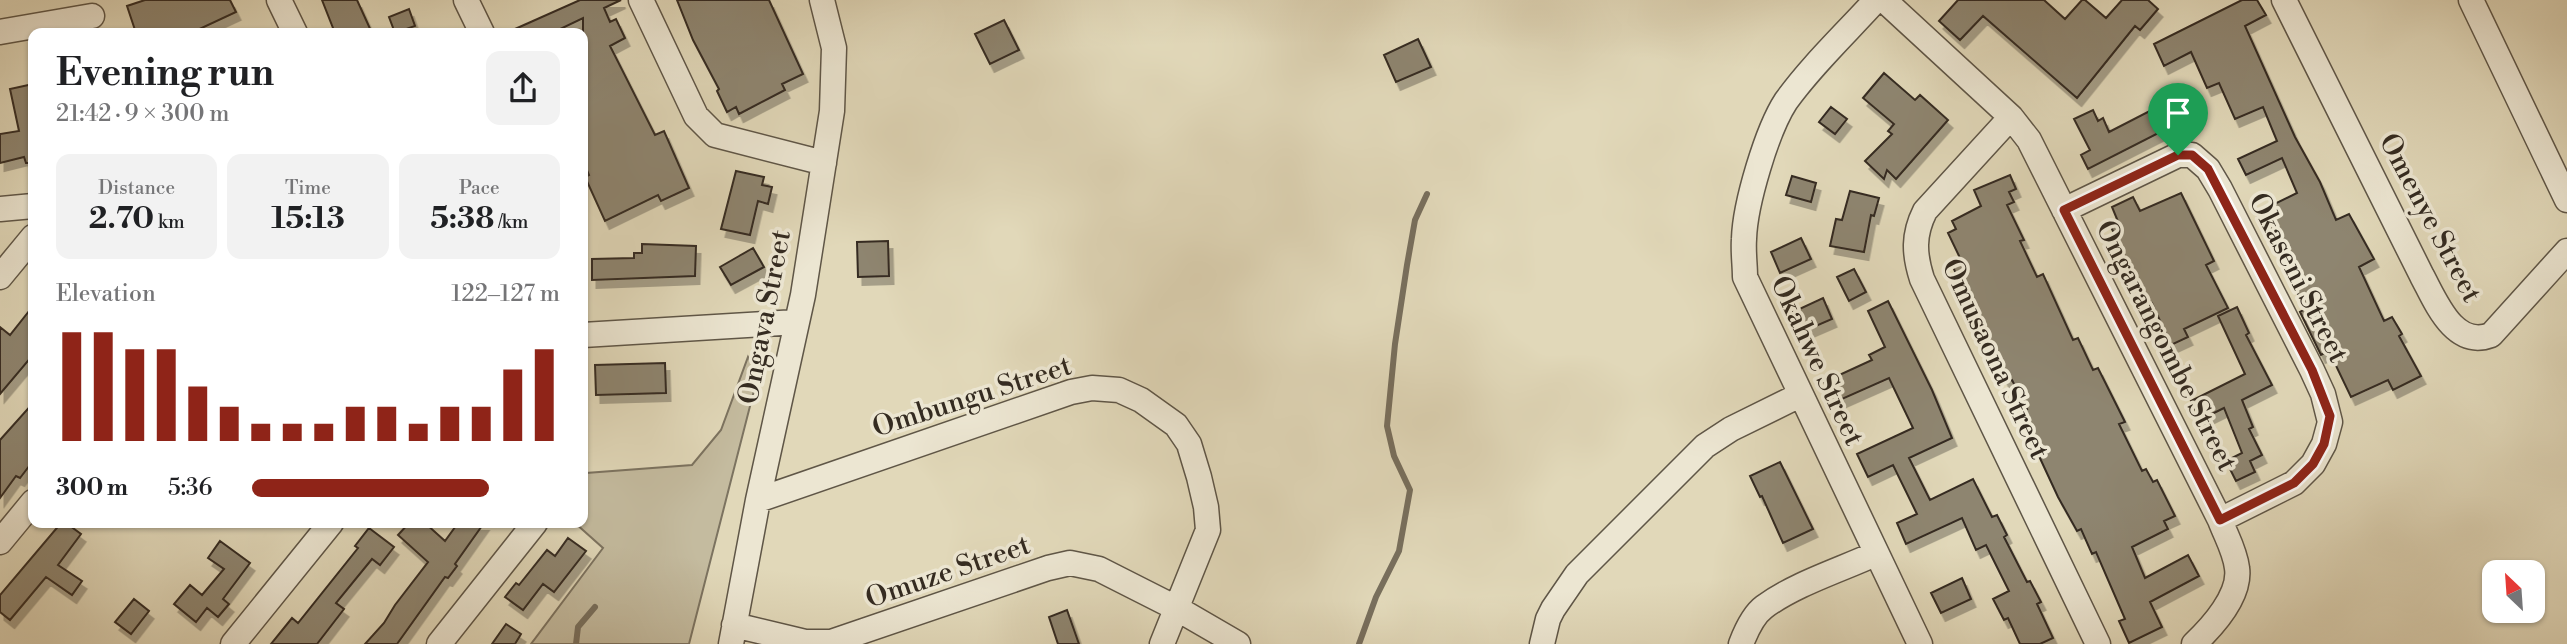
<!DOCTYPE html>
<html lang="en">
<head>
<meta charset="utf-8">
<style>
  body { margin:0; font-family:"Libre Bodoni",serif; background:#f2f2f2; color:#202124; height:100vh; display:flex; flex-direction:column; font-size:26px; white-space:nowrap }
  * { box-sizing:border-box; margin:0 }
  p { font-size:23px; color:#757577 }
  .icon { flex:none; width:38px; height:38px; fill:none; stroke:currentColor; stroke-width:2; stroke-linecap:round; stroke-linejoin:round }
  .map { position:relative; flex:1; overflow:hidden }
  .details { position:absolute; left:28px; top:28px; width:560px; height:500px; display:flex; flex-direction:column; background:#fff; border-radius:14px; box-shadow:0 2px 5px #0004 }
  .details>* { flex:none }
  .needle { width:46px; rotate:335deg }
  .controls { position:absolute; left:2482px; top:560px; display:grid; gap:14px }
  .controls a { display:grid; place-items:center; width:63px; height:63px; border-radius:14px; background:#fff; box-shadow:0 2px 5px #0004; font-size:35px }
  .pin { position:absolute; display:grid; place-items:center; width:60px; height:60px; color:#fff; margin:-72px -30px; border-radius:50% 50% 50% 0; rotate:-45deg; box-shadow:0 0 7px #0007 }
  .pin .icon { rotate:45deg }
  .round { display:grid; place-items:center; flex:none; width:74px; height:74px; border-radius:14px; background:#f2f2f2 }
  .head { display:flex; align-items:center; justify-content:space-between; height:119px; padding:0 28px }
  h1 { font-size:38px; font-weight:700; line-height:52px }
  .metrics { display:grid; grid-template-columns:repeat(3,1fr); gap:10px; height:119px; padding:7px 28px }
  .metrics div { display:grid; align-content:center; border-radius:14px; background:#f2f2f2; text-align:center }
  .metrics b { font-size:30px; font-weight:700 }
  .metrics small { font-size:19px; font-weight:400 }
  .metrics p { font-size:19px }
  .chart { height:196px; padding:14px 28px }
  .chart p { display:flex; justify-content:space-between }
  .chart svg { width:100%; height:126px; margin-top:7px; stroke:#8f2418; stroke-width:6 }
  ul { padding:0 28px; list-style:none; font-size:23px }
  li { display:grid; grid-template-columns:112px 84px 1fr; align-items:center; height:52px }
  li i { height:18px; border-radius:9px; background:#8f2418 }
  .map>svg:first-child { display:block }
</style>
</head>
<body>
<div class="map">
<svg width="2567" height="644" viewBox="0 0 2567 644">
  <defs>
    <filter id="shadow"><feDropShadow dx="4.5" dy="8" stdDeviation="0" flood-color="#0004"/></filter>
  </defs>
  <rect width="100%" height="100%" fill="#e1d8b9"/>
  <filter id="stains"><feTurbulence type="fractalNoise" baseFrequency=".00286" numOctaves="4"/><feColorMatrix values="0 0 0 0 .2 0 0 0 0 .09 0 0 0 0 .02 0 0 0 .5 -.17"/></filter>
  <radialGradient id="worn" r=".72"><stop offset=".6" stop-color="#630" stop-opacity="0"/><stop offset="1" stop-color="#630" stop-opacity=".3"/></radialGradient>
  <path fill="#c4bb9f" stroke="#7c7360" stroke-width="2" d="M748,357l10,18 -69,269h-158l72,-96 -28,-25h8v-46l3,-4 106,-8 29,-35z"/>
  <g fill="none" stroke-linecap="round" stroke-linejoin="round">
    <path stroke="#786f5d" stroke-width="6" d="M576,644l2,-17 17,-20
      M1359,644l17,-47 23,-46 11,-61 -16,-34 -7,-30 8,-82 12,-79 8,-45 12,-26"/>
  </g>
  <path fill="#8e8570" stroke="#342b21" stroke-width="2" filter="url(#shadow)" d="M145,0h85l6,12 -45,21h-55l-9,-27z
    M322,0h35l15,33h-37z
    M580,0h41l-17,8 6,14 6,-3 9,19 -15,8 45,89 9,-4 25,57 -28,13 -3,-6 -53,26 -20,-44 4,-2 -6,-14v-143l-27,13 1,2h-51z
    M677,0h92l34,74 -21,10 3,6 -46,24 -3,-7 -9,5 -10,-21 2,-2 -26,-49z
    M1958,0h86l21,19 17,-19h3l21,18 16,-18h26l10,9 -18,21 -5,-4 -58,72 -94,-82 -23,24 -21,-19z
    M2242,0h15l9,15 -21,11 50,111 25,45 16,38 13,-6 25,45 -15,8 25,54 8,-4 10,17 -3,2 22,40 -28,14 -5,-10 -37,17 -22,-46 -8,4 -21,-43 5,-3 -37,-77 -2,2 -10,-21 41,-20 -15,-35 -36,17 -8,-16 39,-18 -14,-34 -28,12 -16,-36 -12,5 -16,-36 -27,14 -10,-22z
    M409,9l6,17 -20,7 -6,-16z
    M1004,20l15,30 -29,14 -15,-30z
    M1418,39l13,28 -35,15 -12,-27z
    M1884,73l31,27 5,-5 28,25 -52,59 -9,-9 -3,9 -19,-18 27,-27 -4,-3 6,-7 -31,-26z
    M33,84v79h-7l-2,-6 -24,6v-29l19,-3 -9,-42z
    M2171,100l11,21 -94,48 -7,-14 9,-5 -16,-31 19,-9 5,11 5,-3 6,14z
    M1831,107l16,12 -12,15 -16,-12z
    M736,171l28,6 -2,8 10,2 -4,17 -10,-3 -8,34 -29,-6z
    M2010,175l6,14 -7,3 5,10 -7,3 17,35 -4,1 17,36 6,-3 30,66 5,-2 15,32 5,-2 27,54 -6,2 23,47 4,-2 7,13 4,-2 18,36 -11,5 4,8 -36,18 13,31 43,-23 11,21 -49,26 12,25 -33,16 -10,-22 6,-2 -29,-67 -4,2 -11,-25 -4,2 -19,-34 -26,-56 3,-1 -14,-28 6,-3 -15,-29 -6,2 -22,-46 5,-2 -24,-52 -5,2 -8,-20 9,-4 -13,-27 8,-4 -4,-8 29,-15 -7,-16z
    M1792,176l24,7 -5,19 -25,-7z
    M1850,191l29,7 -5,18 -3,-1 -7,37 -34,-6 6,-27 6,1z
    M2181,193l33,68 -8,4 22,43 -44,21 4,8 -17,8 -19,-42 -4,2 -37,-78 8,-3 -7,-17 21,-10 7,14z
    M1801,238l10,21 -31,14 -9,-21z
    M888,241l1,35 -31,1 -1,-35z
    M642,244l54,2 -1,30 -103,4v-21l42,-1v-5h8z
    M753,248l11,19 -33,18 -11,-18z
    M1854,269l12,23 -17,9 -12,-24z
    M1823,298l9,21 -30,13 -9,-20z
    M1888,301l44,89 20,48 -43,20 21,42 43,-21 19,38 5,-2 10,20 -3,2 23,45 3,-1 11,21 -4,2 16,34 -13,6h-20l-12,-26 -4,2 -11,-21 16,-8 -23,-46 -10,5 -14,-32 -56,26 -9,-21 20,-9 -24,-49 -25,12 -11,-23 56,-26 -24,-50 -56,25 -9,-21 48,-22 -3,-5 16,-8 -17,-36z
    M33,306v49l-33,39v-67l10,8z
    M2237,307l12,26 -3,2 26,50 -30,15 11,27 -4,2 13,26 -12,6 5,11 -19,9 -10,-20 16,-8 -18,-45 -24,12 -9,-19 54,-27 -27,-58z
    M665,363l1,30 -70,2 -1,-30z
    M33,403v58l-13,17 -4,-2 -16,22v-58z
    M1780,462l33,67 -30,14 -21,-47 -2,1 -10,-21z
    M61,523h5l15,11 -23,31 24,16 -10,14 -26,-18 -36,43 -10,-8v-17z
    M409,523h16l20,18 13,-18h26l-29,41 2,2 -9,12 -3,-1 -48,67h-32l19,-21 11,-18 33,-43 -30,-27z
    M369,528l25,19 -14,18 -8,-6 -36,44 8,6 -27,35h-46l21,-26 6,5 60,-75 -3,-2z
    M568,538l18,13 -32,41 -11,-8 -20,26 -18,-13 11,-14 3,2 28,-35 8,6z
    M220,541l30,22 -27,36 6,5 -11,13 -11,-9 -11,14 -22,-18 16,-19 12,10 22,-26 -16,-11z
    M1962,578l9,21 -30,14 -10,-20z
    M134,599l15,12 -18,23 -16,-12z
    M1067,610l12,34h-21l-9,-27z
    M506,624l15,10 -6,10h-23z"/>
  <g fill="none" stroke-linecap="round" stroke-linejoin="round">
    <g stroke="#5f5647" stroke-width="27">
      <path id="minor" d="M279,0l16,33
        M466,0l16,33
        M641,0l55,116 19,19 109,28
        M1876,0c-30,33 -64,65 -90,101 -19,29 -41,103 -42,138 -1,13 1,26 1,38l175,367
        M1884,0l127,117 18,23 191,380c6,16 15,31 17,48 4,27 -25,59 -43,76
        M2284,0l138,276c14,26 32,73 69,59l76,-84
        M2471,0l96,200
        M0,32l92,-16
        M2011,117l-86,94c-12,24 -11,43 -3,68l176,365
        M0,209l33,-3
        M2064,210l114,-55h14l16,14 12,20 92,181 11,24 7,28 -6,22 -11,20 -19,19 -74,37
        M0,277l33,-40
        M583,335l214,-13
        M758,500l313,-108 21,-4 27,2 22,10 35,25 13,19 10,33 7,30 2,23 -46,114
        M0,542l33,-40
        M734,625l71,17h26l217,-74 22,-5 29,6 77,39 62,36
        M233,644l98,-121
        M439,644l96,-121
        M731,644l27,-144 45,-205 29,-184 2,-63 -12,-48
        M1542,644l6,-25 5,-10 24,-35 128,-128 26,-17 69,-34
        M1741,644c5,-13 12,-29 23,-37 31,-23 76,-37 111,-53"/>
    </g>
    <use href="#minor" stroke="#ece6d2" stroke-width="24"/>
  </g>
  <g fill="none" stroke-linecap="round" stroke-linejoin="round">
    <g stroke="#fff" stroke-width="14">
      <path id="route" d="M2178,155h14l16,14 104,201 18,46 -6,28 -11,20 -19,19 -74,37 -156,-310z"/>
    </g>
    <use href="#route" stroke="#8f2418" stroke-width="9"/>
  </g>
  <g text-anchor="middle" dominant-baseline="central" stroke-width="7" stroke-linejoin="round" paint-order="stroke">
    <g font-size="28" fill="#342b21" stroke="#ece6d2">
      <text transform="translate(2430 218) rotate(62)">Omenye Street</text>
      <text transform="translate(2298 278) rotate(63)">Okaseni Street</text>
      <text transform="translate(765 317) rotate(-79)">Ongava Street</text>
      <text transform="translate(2166 346) rotate(63)">Ongarangombe Street</text>
      <text transform="translate(1995 359) rotate(65)">Omusaona Street</text>
      <text transform="translate(1817 361) rotate(65)">Okahwe Street</text>
      <text transform="translate(972 397) rotate(-18)">Ombungu Street</text>
      <text transform="translate(948 572) rotate(-19)">Omuze Street</text>
    </g>
  </g>
  <rect width="100%" height="100%" filter="url(#stains)"/>
  <rect width="100%" height="100%" fill="url(#worn)"/>
</svg>
<div class="controls">
<a><svg class="needle" viewBox="-14 -14 28 28"><path d="M0-13l5 13h-10z" fill="#e53935"/><path d="M0 13l5-13h-10z" fill="#757577"/></svg></a>
</div>
<div class="pin" style="left:2178px;top:155px;background:#1e9e55"><svg class="icon" aria-label="arrive" viewBox="0 0 24 24"><path d="M6 21V4h12l-3 4 3 4H6"/></svg></div>
<section class="details">
<div class="head"><div><h1>Evening run</h1><p>21:42 · 9 × 300 m</p></div><a class="round"><svg class="icon" aria-label="share" viewBox="0 0 24 24"><path d="M12 15V3M7 8l5-5 5 5M5 13v7h14v-7"/></svg></a></div>
<div class="metrics">
<div><p>Distance</p><b>2.70<small> km</small></b></div>
<div><p>Time</p><b>15:13</b></div>
<div><p>Pace</p><b>5:38<small> /km</small></b></div>
</div>
<div class="chart"><p><span>Elevation</span>122–127 m</p>
<svg viewBox="0 0 160 44" preserveAspectRatio="none"><path d="M5 44V6M15 44V6M25 44V12M35 44V12M45 44V25M55 44V32M65 44V38M75 44V38M85 44V38M95 44V32M105 44V32M115 44V38M125 44V32M135 44V32M145 44V19M155 44V12"/></svg>
</div>
<ul>
<li><b>300 m</b>5:36<i style="width:77%"></i></li>
</ul>
</section>
</div>
</body>
</html>
